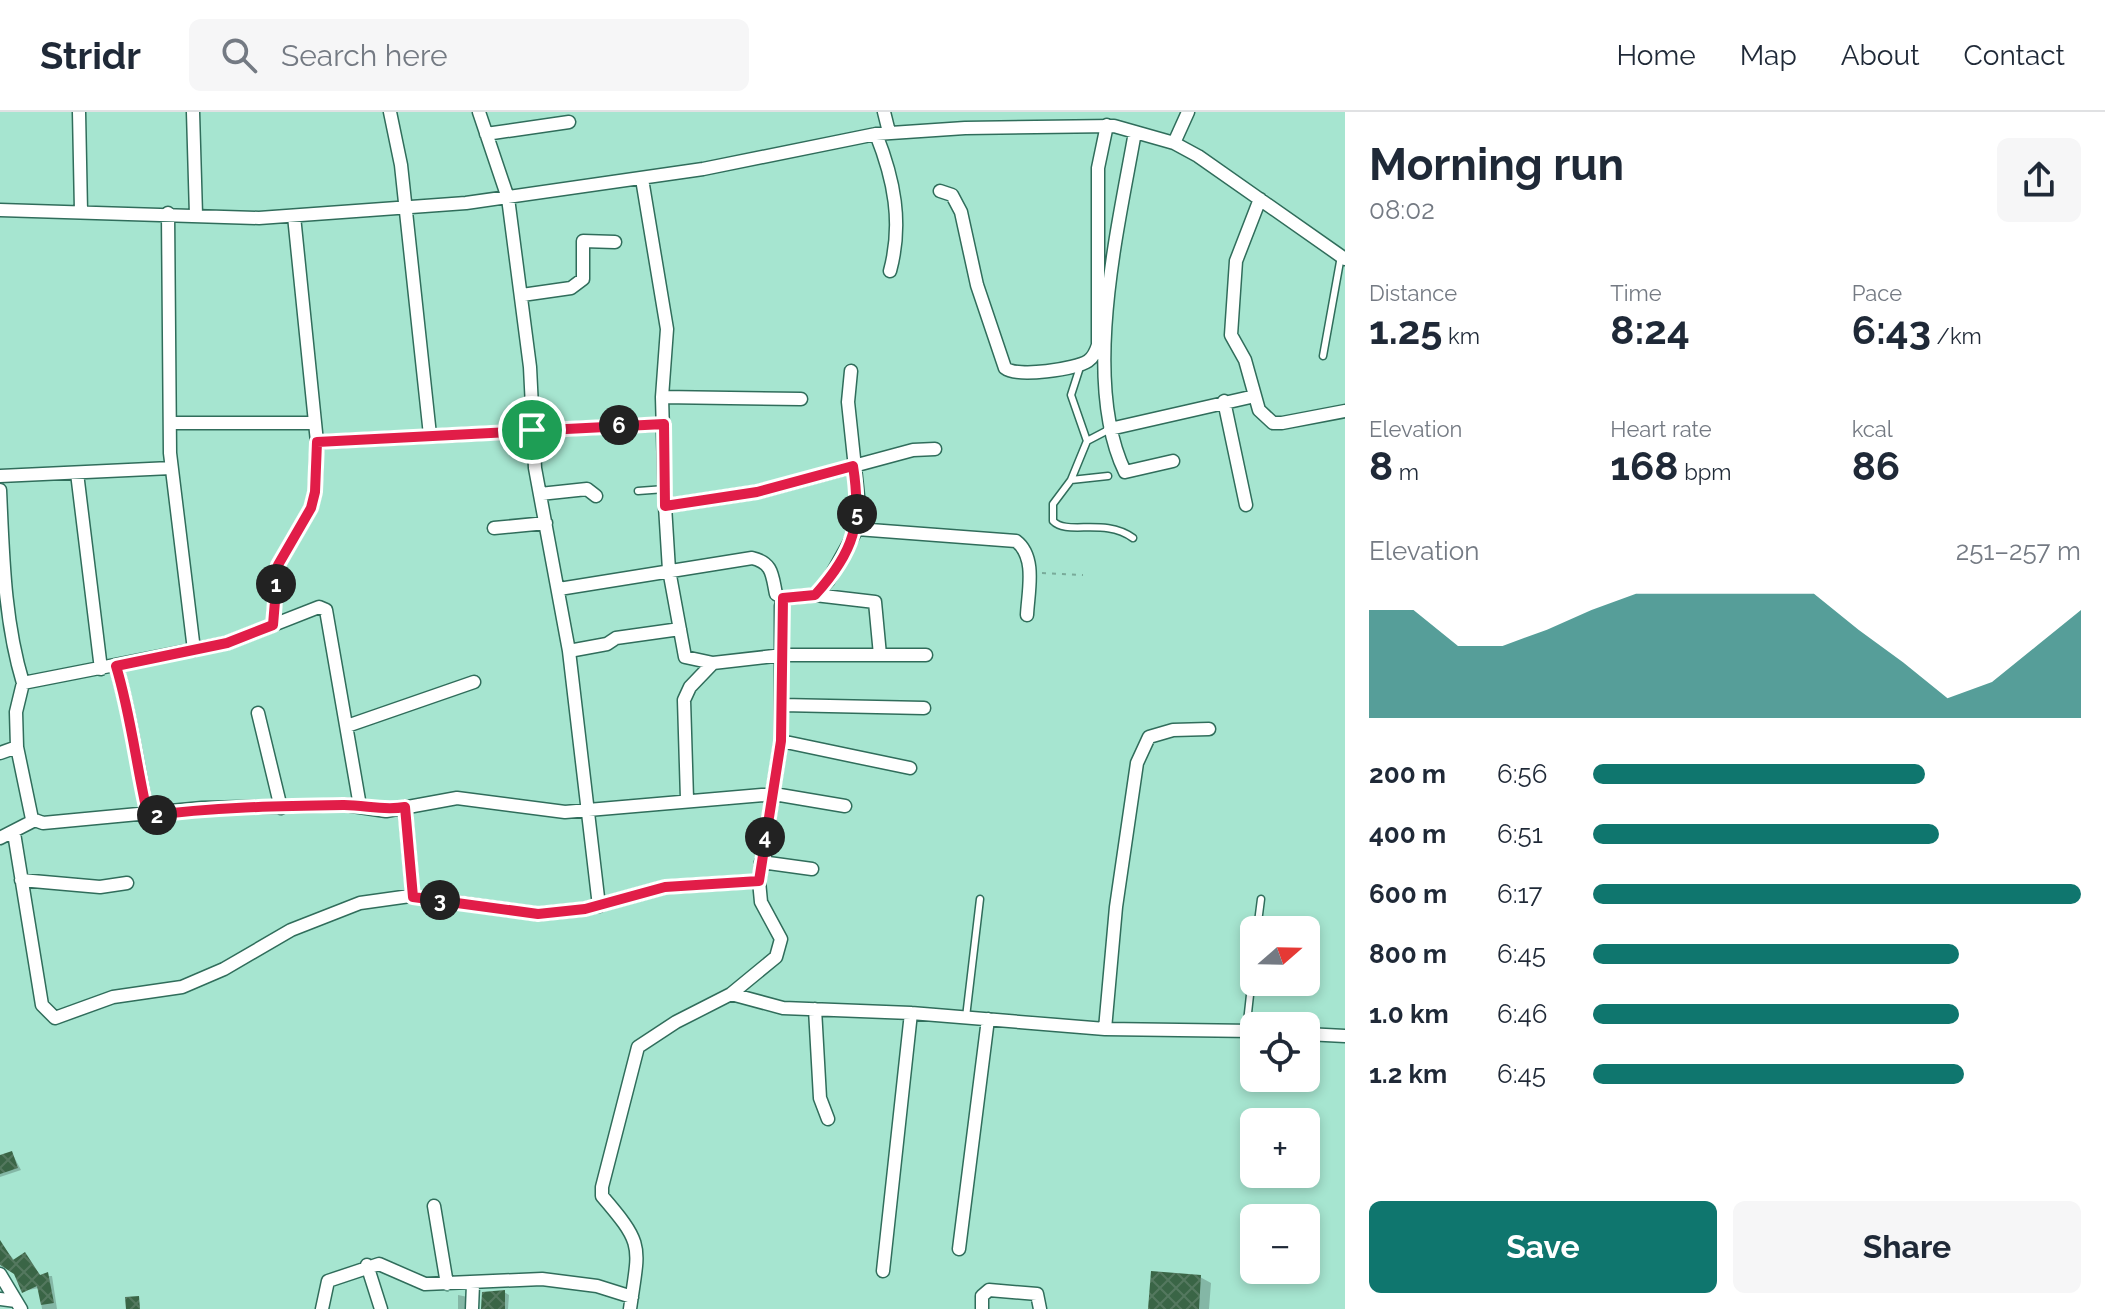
<!DOCTYPE html>
<html lang="en">
<head>
<meta charset="utf-8">
<style>
  body { margin:0; font-family:Raleway,sans-serif; background:#f6f6f7; color:#1f2937; height:100vh; display:flex; flex-direction:column; font-size:30px; white-space:nowrap }
  * { box-sizing:border-box; margin:0 }
  p { font-size:26px; color:#747a83 }
  .icon { flex:none; width:44px; height:44px; fill:none; stroke:currentColor; stroke-width:2; stroke-linecap:round; stroke-linejoin:round }
  .map { position:relative; flex:1; overflow:hidden }
  .sheet { display:flex; flex-direction:column; background:#fff; width:760px }
  .sheet>* { flex:none }
  .needle { width:52px; rotate:70deg }
  .tools { position:absolute; left:1240px; top:804px; display:grid; gap:16px }
  .tools a { display:grid; place-items:center; width:80px; height:80px; border-radius:12px; background:#fff; box-shadow:0 4px 12px #0003; font-size:40px }
  .pin { position:absolute; display:grid; place-items:center; width:68px; height:68px; color:#fff; margin:-34px; border:4px solid #fff; border-radius:50%; box-shadow:0 2px 8px #0007 }
  .km { position:absolute; width:40px; height:40px; margin:-20px; border-radius:50%; background:#222; color:#fff; font-size:22px; line-height:40px; text-align:center }
  .round { display:grid; place-items:center; flex:none; width:84px; height:84px; border-radius:12px; background:#f6f6f7 }
  .head { display:flex; align-items:center; justify-content:space-between; height:136px; padding:0 24px }
  h1 { font-size:44px; font-weight:700; line-height:60px }
  .figures { display:grid; grid-template-columns:repeat(3,1fr); gap:12px; height:136px; padding:8px 24px }
  .figures div { display:grid; align-content:center }
  .figures b { font-size:40px; font-weight:700 }
  .figures small { font-size:22px; font-weight:400 }
  .figures p { font-size:22px }
  .chart { height:224px; padding:16px 24px }
  .chart p { display:flex; justify-content:space-between }
  .chart svg { width:100%; height:144px; margin-top:8px; fill:#0f766e; opacity:.7 }
  .button { display:flex; gap:16px; margin-top:auto; padding:16px 24px }
  .button a { flex:1; height:92px; border-radius:12px; background:#0f766e; color:#fff; font-size:32px; font-weight:700; line-height:92px; text-align:center }
  .button a+a { background:#f6f6f7; color:#1f2937 }
  ul { padding:0 24px; list-style:none; font-size:26px }
  li { display:grid; grid-template-columns:128px 96px 1fr; align-items:center; height:60px }
  li i { height:20px; border-radius:10px; background:#0f766e }
  header { display:flex; align-items:center; gap:48px; box-sizing:border-box; height:112px; padding:0 40px; background:#fff; border-bottom:2px solid #e0e1e3 }
  header strong { font-size:38px }
  nav { display:flex; gap:44px; margin-inline-start:auto; font-size:28px }
  .search { width:560px; height:72px; background:#f6f6f7; display:flex; align-items:center; gap:20px; box-sizing:border-box; padding:0 28px; border-radius:12px; color:#747a83; font-size:30px }
  main { display:flex; flex:1; min-height:0 }
  .map>svg:first-child { display:block }
</style>
</head>
<body>
<header>
<strong>Stridr</strong>
<div class="search"><svg class="icon" aria-label="search" viewBox="0 0 24 24"><circle cx="10" cy="10" r="6"/><path d="M15 15l6 6"/></svg>Search here</div>
<nav><a>Home</a><a>Map</a><a>About</a><a>Contact</a></nav>
</header>
<main>
<div class="map">
<svg width="1345" height="1197" viewBox="0 0 1345 1197">
  <defs>
    <pattern id="building-cross-hatch" width="8" height="8" patternUnits="userSpaceOnUse" patternTransform="scale(2)"><rect width="8" height="8" fill="#3a6546"/><path d="M0 0l8 8M0 8l8-8" fill="none" stroke="#54785f"/></pattern>
  </defs>
  <rect width="100%" height="100%" fill="#a6e5d0"/>
  <path fill="#0003" d="M12,1041l9,17 -21,7v-20z
    M6,1138l9,11 10,-6 16,21h11l5,33h-15l-3,-21 -16,3 -8,-18 -15,-12v-7z
    M1200,1165l11,6 -2,26h-58z
    M504,1180l5,3 -1,14h-26z
    M458,1183l10,2v12h-10z"/>
  <path fill="url(#building-cross-hatch)" d="M12,1039l6,17 -18,6v-19z
    M0,1128l13,20 12,-8 15,23 8,-3 6,31 -13,2 -4,-19 -15,7 -8,-19 -14,-9z
    M1151,1159l50,4 -2,34h-51z
    M505,1178v19h-24l1,-17z
    M139,1184l1,13h-14l-1,-12z"/>
  <g fill="none" stroke-linecap="round" stroke-linejoin="round">
    <g stroke="#306d5b" stroke-width="9">
      <path id="service" d="M1323,244l18,-100
        M1081,252l-10,31 16,46
        M1110,317l-23,12 -16,39 -18,24v17c14,15 51,-4 80,17
        M1071,368l37,-4
        M638,379l27,-2
        M1257,818l4,-31
        M966,905l14,-118
        M1246,919l8,-72"/>
    </g>
    <g stroke="#306d5b" stroke-width="15">
      <path id="minor" d="M79,0l2,99
        M193,0l3,103
        M390,0l11,53 29,270
        M479,0l29,86 22,169 5,101 34,183 30,255
        M884,0l5,20
        M1135,20c-17,97 -54,249 -10,340l48,-11
        M486,22l83,-12
        M876,22c18,45 27,89 14,137
        M1174,31l14,-31
        M642,67l25,150 -5,68 3,109 4,64 16,87 28,6 70,-8h143
        M940,79l12,4 9,17 16,73 28,83c12,10 71,1 83,-7 6,-4 8,-10 10,-16v-177l9,-43
        M1260,87l-24,62 -5,74 14,25 14,50 14,13h9l63,-12
        M0,98l259,8 207,-15 237,-34 173,-35 89,-6 149,-2 60,17 24,13 147,103
        M168,101l2,240 24,197
        M522,183l49,-7 12,-9v-38l32,1
        M662,285l139,2
        M1224,289l22,104
        M170,311h143
        M1110,317l145,-33
        M317,330l347,-18
        M77,361l24,196
        M0,364l171,-8
        M0,378c3,65 4,130 23,193
        M540,382l47,-5 9,7
        M665,394l92,-14 156,-42 22,-1
        M494,416l52,-5
        M857,417l159,12c21,16 12,51 11,74
        M559,477l193,-31c21,5 20,17 24,36l7,4
        M815,483l60,7 5,53
        M273,513l5,-60 33,-57 4,-16 2,-50 -23,-226
        M569,539l38,-7 9,-6 64,-9
        M116,554c15,49 21,99 32,150
        M782,593l142,3
        M258,601l23,95
        M347,614l127,-44
        M781,629l129,27
        M17,635l15,72 11,4 159,-15 144,-3 40,6 71,-13 108,14 209,-18 71,12
        M0,641l17,-6 -1,-35 7,-29 204,-40 92,-36 7,3 34,196
        M687,687l-3,-99 6,-13 23,-24
        M405,695l8,90
        M14,721l28,172 13,13 58,-21 69,-10 42,-18 67,-39 69,-27 50,-7 128,18 47,-5 80,-22 94,-6
        M0,726l33,-17
        M761,750l51,7
        M21,768l79,7 27,-4
        M731,882l52,14 128,5 194,16 149,2
        M815,897l5,89 8,21
        M1105,917l11,-122 21,-144 12,-26 24,-7 36,-1
        M1306,922l39,2
        M434,1094l13,78
        M959,1137l29,-230
        M367,1153l14,44
        M883,1159l28,-258
        M0,1162l21,35
        M0,1187l16,2
        M322,1197l6,-28 51,-17 46,20 117,-5 55,7 35,11
        M472,1197l1,-25
        M630,1197c9,-64 15,-63 -28,-113v-9l36,-140 38,-25 55,-28 45,-37 5,-18 -20,-37 -2,-21 22,-140v-135l2,-8 32,-3 13,-14 29,-52 1,-33 -10,-94 3,-31
        M982,1197v-13l7,-6 48,4 3,15"/>
    </g>
    <path stroke="#79ab9a" stroke-width="2" stroke-dasharray="4 6" stroke-linecap="butt" d="M1042,461l41,2"/>
    <use href="#service" stroke="#fff" stroke-width="6"/>
    <use href="#minor" stroke="#fff" stroke-width="12"/>
  </g>
  <g fill="none" stroke-linecap="round" stroke-linejoin="round">
    <g stroke="#fff" stroke-width="16">
      <path id="route" d="M664,312l1,82 92,-14 96,-26c9,57 2,85 -38,129l-32,3 -2,143 -22,140 -94,6 -80,22 -47,5 -125,-17 -8,-90c-22,4 -39,-2 -61,-2 -65,1 -132,2 -196,11 -12,-51 -17,-101 -32,-150l111,-23 46,-18 5,-60 33,-57 4,-16 2,-50z"/>
    </g>
    <use href="#route" stroke="#e11d48" stroke-width="10"/>
  </g>
</svg>
<div class="tools">
<a><svg class="needle" viewBox="-14 -14 28 28"><path d="M0-13l5 13h-10z" fill="#e53935"/><path d="M0 13l5-13h-10z" fill="#747a83"/></svg></a>
<a><svg class="icon" aria-label="locate" viewBox="0 0 24 24"><circle cx="12" cy="12" r="6"/><path d="M12 2v4M12 18v4M2 12h4M18 12h4"/></svg></a>
<a>+</a>
<a>−</a>
</div>
<div class="pin" style="left:532px;top:318px;background:#1e9e55"><svg class="icon" aria-label="arrive" viewBox="0 0 24 24"><path d="M6 21V4h12l-3 4 3 4H6"/></svg></div>
<b class="km" style="left:276px;top:472px">1</b>
<b class="km" style="left:157px;top:703px">2</b>
<b class="km" style="left:440px;top:788px">3</b>
<b class="km" style="left:765px;top:725px">4</b>
<b class="km" style="left:857px;top:402px">5</b>
<b class="km" style="left:619px;top:313px">6</b>
</div>
<section class="sheet">
<div class="head"><div><h1>Morning run</h1><p>08:02</p></div><a class="round"><svg class="icon" aria-label="share" viewBox="0 0 24 24"><path d="M12 15V3M7 8l5-5 5 5M5 13v7h14v-7"/></svg></a></div>
<div class="figures">
<div><p>Distance</p><b>1.25<small> km</small></b></div>
<div><p>Time</p><b>8:24</b></div>
<div><p>Pace</p><b>6:43<small> /km</small></b></div>
</div>
<div class="figures">
<div><p>Elevation</p><b>8<small> m</small></b></div>
<div><p>Heart rate</p><b>168<small> bpm</small></b></div>
<div><p>kcal</p><b>86</b></div>
</div>
<div class="chart"><p><span>Elevation</span>251–257 m</p>
<svg viewBox="0 0 160 44" preserveAspectRatio="none"><path d="M0 44V11L10 11L20 22L30 22L40 17L50 11L60 6L70 6L80 6L90 6L100 6L110 17L120 27L130 38L140 33L150 22L160 11V44z"/></svg>
</div>
<ul>
<li><b>200 m</b>6:56<i style="width:68%"></i></li>
<li><b>400 m</b>6:51<i style="width:71%"></i></li>
<li><b>600 m</b>6:17<i style="width:100%"></i></li>
<li><b>800 m</b>6:45<i style="width:75%"></i></li>
<li><b>1.0 km</b>6:46<i style="width:75%"></i></li>
<li><b>1.2 km</b>6:45<i style="width:76%"></i></li>
</ul>
<div class="button"><a>Save</a><a>Share</a></div>
</section>
</main>
</body>
</html>
